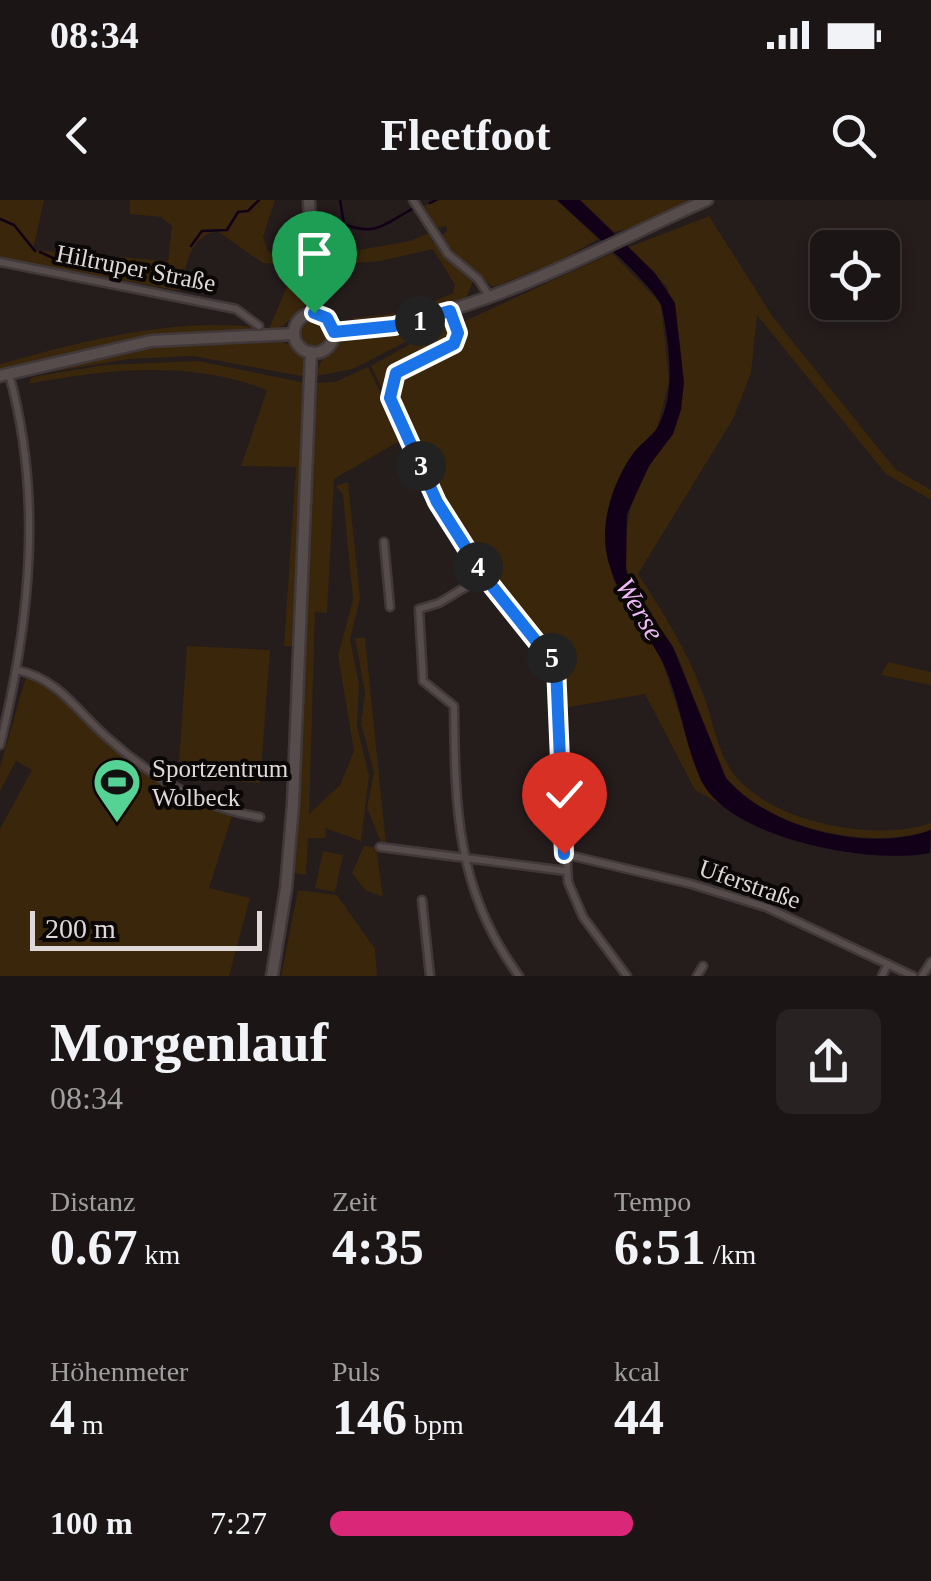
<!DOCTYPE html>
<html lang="de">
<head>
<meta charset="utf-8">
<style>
  body { margin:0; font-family:"Times New Roman",serif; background:#292222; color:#f1f3f6; height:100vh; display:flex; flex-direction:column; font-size:38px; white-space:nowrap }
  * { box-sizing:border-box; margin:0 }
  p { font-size:32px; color:#a09fa0 }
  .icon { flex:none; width:55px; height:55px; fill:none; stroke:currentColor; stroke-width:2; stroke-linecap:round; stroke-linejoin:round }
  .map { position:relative; height:776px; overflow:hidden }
  .sheet { display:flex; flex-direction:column; background:#1c1515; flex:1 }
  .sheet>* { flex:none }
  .controls { position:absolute; left:810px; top:30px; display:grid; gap:20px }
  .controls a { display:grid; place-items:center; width:90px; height:90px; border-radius:15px; background:#1c1515; box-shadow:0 5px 15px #0003,0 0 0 2px #3a3434; font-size:50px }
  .scale { position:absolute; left:30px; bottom:25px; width:232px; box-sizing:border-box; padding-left:10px; border:5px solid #ded8d8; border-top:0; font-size:28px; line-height:35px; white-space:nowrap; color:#ded8d8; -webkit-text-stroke:8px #0b0707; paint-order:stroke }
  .pin { position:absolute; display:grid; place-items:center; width:85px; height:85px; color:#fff; margin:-102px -42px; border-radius:50% 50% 50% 0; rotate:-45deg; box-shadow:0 0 10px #0007 }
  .pin .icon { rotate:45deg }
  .km { position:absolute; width:50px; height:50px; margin:-25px; border-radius:50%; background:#222; color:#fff; font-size:28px; line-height:50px; text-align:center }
  .round { display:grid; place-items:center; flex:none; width:105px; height:105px; border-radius:15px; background:#292222 }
  .summary { display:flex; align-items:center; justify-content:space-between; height:170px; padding:0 50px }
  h1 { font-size:55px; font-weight:800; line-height:75px }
  .stats { display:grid; grid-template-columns:repeat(3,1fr); gap:15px; height:170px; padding:10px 50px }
  .stats div { display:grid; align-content:center }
  .stats b { font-size:50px; font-weight:800 }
  .stats small { font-size:28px; font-weight:400 }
  .stats p { font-size:28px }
  ul { padding:0 50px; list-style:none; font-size:32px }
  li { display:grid; grid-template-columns:160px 120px 1fr; align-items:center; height:75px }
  li i { height:25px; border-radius:12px; background:#db2777 }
  .status { display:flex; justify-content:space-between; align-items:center; height:70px; padding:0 50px; background:#1c1515; direction:ltr }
  .status svg { height:28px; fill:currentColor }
  header { display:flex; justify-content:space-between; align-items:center; height:130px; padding:0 50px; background:#1c1515; font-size:45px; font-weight:800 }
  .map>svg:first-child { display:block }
</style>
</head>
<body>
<div class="status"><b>08:34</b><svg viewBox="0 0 49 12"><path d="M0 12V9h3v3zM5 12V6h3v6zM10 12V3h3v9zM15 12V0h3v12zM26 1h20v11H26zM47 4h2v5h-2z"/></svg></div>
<header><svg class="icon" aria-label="back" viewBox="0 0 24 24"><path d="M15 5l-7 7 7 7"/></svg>Fleetfoot<svg class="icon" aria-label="search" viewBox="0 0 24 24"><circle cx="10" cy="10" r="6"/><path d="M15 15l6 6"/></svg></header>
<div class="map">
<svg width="931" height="776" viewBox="0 0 931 776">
  <rect width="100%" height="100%" fill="#251c1c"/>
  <path fill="#39260b" d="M0,0h44l-11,50 135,11 4,-35 -11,-9 -31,-3v-14h145l-12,37 5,14 10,5 31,-1 -3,49 -23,22 -13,5 -138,9 -132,32v-8c87,-24 179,-49 269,-35l27,-64 -33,-2 -46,-32c-29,6 -30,34 -37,60l-180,-33z
    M440,0h117l41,39 -38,22 -67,26 -31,-25 -21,-26 6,-5 -1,-5 -9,2 -13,-22z
    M580,0h108l-53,27 -21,5z
    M709,16l64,101 122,152 36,21v10l-45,-26 -129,-159 -6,58 -18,46 -95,155c27,41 52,81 68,128 7,22 11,44 23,65 34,55 145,76 202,56v7c-55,21 -168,-1 -205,-51 -28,-40 -31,-93 -55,-135 -14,-24 -42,-49 -45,-78 -4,-42 7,-74 28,-108 5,-8 16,-17 19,-25 6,-19 -4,-118 -5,-145l-39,-41z
    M431,32l1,10h7l15,23 19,16 -7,17c-36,16 -75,25 -115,27l2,-7 56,-6 44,-19 2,-8 -22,-36 -53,12 -60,5 -1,-13 6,3 85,-15z
    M612,53l49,51 8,77 -12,48 -24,24 -20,126 49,82 40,122 20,22 -27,-15 -50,-96 -81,14 -3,-42 -72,-92 -45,-71 -47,-112 13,-19 51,-23 4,-28z
    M299 133a15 15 0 1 1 30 0a15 15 0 1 1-30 0Z
    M442,119l4,2 -93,48 -37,7c12,-52 83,-45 126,-57z
    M446,124l5,15c-27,16 -63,18 -67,54l-13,-27z
    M267,139c25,3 39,11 39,38l-113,-21 -64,3 -104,17 129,-31z
    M198,161l108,22 -10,263h-12l12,-179 -55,-1 26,-76c-79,-30 -157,-21 -239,-6l4,-7 73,-12z
    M368,167l35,72 -69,40 -7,134 -12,-1 -6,202 31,-29 14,-34 -16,-96 15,-55 -10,-105 -7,-9 12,-4 12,117 -10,40 9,46 -2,41 12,50 -8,65 -36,-13 1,10h-18l-2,37 -12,-2 23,-490 18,-1z
    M355,438h10l21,206h-4l-15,-36 7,-36 -13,-48 4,-31z
    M187,446l83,4 -10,133 -82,-5z
    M888,462l43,10v13l-50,-10z
    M26,477c34,8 55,39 80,60 39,32 82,55 127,76l-24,75 41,10 -21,78h-229v-147l32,-59 -16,-9 -16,30v-24z
    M364,646l12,1 7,50 -18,-7 -13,-17z
    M323,651l20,4 -8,37 -20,-4z
    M298,690l39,5 38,54 2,27h-96z"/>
  <path fill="#120019" d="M557,0h23l75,73 20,30 9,79 -3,28 -8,24 -24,32 -22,48 -1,55 6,18 41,60 53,131c44,51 142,75 205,52l-1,23c-58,12 -201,-14 -229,-73 -18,-39 -21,-85 -41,-123 -22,-39 -56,-76 -55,-123 0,-27 14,-64 31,-84 7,-8 16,-14 21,-22 20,-34 12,-84 5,-120 -4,-20 -85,-89 -105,-108z"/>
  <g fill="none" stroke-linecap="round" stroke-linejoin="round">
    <path stroke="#120019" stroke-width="2.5" d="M340,0l4,24c31,13 41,0 68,-15
      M430,3l6,-3
      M0,19l14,6 21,26
      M191,46l11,-15 25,-1 11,-18 10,-1 11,-11
      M40,52l30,14 12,-6 11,3"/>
    <g stroke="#403839" stroke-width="11">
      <path id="street" d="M413,0l35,54 30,25 12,18
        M0,62l236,47 23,17
        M450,111l8,22 -3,11 -59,29 -6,25 47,104 47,74 72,90 12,216 15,35 44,59
        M384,342l6,65
        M484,376l-45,27 -20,6 4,72 31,25c1,101 2,185 65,270
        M17,470c44,10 60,42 92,69 43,38 94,70 151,78
        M0,545c30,-122 43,-249 9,-371
        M380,647l186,24
        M564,654l127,30 75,23 147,69
        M422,700l8,76
        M697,776l6,-10
        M882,776l6,-12
        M922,776l9,-14"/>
    </g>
    <g stroke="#403839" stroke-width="15">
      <path id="secondary" d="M309,0l5,113
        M294 133a20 20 0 1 1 40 0a20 20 0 1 1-40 0Z
        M334,132c133,-8 253,-79 373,-132
        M0,176l151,-35 143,-7
        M272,776l14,-88 7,-84 18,-452"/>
    </g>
    <use href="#street" stroke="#564c4c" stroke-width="6"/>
    <use href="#secondary" stroke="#564c4c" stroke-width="10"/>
  </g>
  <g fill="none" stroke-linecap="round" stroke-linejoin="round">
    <g stroke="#fff" stroke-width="20">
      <path id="route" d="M314,113l13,5 7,14 60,-6 56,-15 8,22 -4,11 -58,29 -6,25 47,104 47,74 72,90 8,188"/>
    </g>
    <use href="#route" stroke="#1a73e8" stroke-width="12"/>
  </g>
  <defs>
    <g id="stadium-pin" transform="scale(2.5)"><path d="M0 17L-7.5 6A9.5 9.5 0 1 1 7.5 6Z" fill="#54d395" stroke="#0b0707"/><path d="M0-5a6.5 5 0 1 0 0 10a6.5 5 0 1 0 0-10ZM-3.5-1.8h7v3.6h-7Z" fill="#111"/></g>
  </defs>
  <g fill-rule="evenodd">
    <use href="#stadium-pin" x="117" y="582"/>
  </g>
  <g text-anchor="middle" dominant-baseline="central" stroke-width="8" stroke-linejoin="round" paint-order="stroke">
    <g font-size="25" fill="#ded8d8" stroke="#0b0707">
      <text transform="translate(136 68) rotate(11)">Hiltruper Straße</text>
      <text transform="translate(750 684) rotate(19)">Uferstraße</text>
    </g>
    <g font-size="25" fill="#ded8d8" stroke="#0b0707" text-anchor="start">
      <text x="152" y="568">Sportzentrum<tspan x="152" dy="29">Wolbeck</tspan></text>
    </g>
    <g font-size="28" font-style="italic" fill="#efb9fa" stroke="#0b0707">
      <text transform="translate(640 409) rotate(59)">Werse</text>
    </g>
  </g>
</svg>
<div class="controls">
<a><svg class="icon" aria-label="locate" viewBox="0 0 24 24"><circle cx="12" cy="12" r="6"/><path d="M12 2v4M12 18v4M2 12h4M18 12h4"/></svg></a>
</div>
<div class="scale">200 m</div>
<div class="pin" style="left:314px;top:113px;background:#1e9e55"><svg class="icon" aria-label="arrive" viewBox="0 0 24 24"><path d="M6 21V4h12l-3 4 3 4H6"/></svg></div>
<div class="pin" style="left:564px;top:654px;background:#d93025"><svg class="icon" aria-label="check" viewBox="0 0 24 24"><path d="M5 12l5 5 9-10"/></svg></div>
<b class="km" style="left:420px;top:121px">1</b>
<b class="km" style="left:421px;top:266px">3</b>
<b class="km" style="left:478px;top:367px">4</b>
<b class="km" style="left:552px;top:458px">5</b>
</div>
<section class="sheet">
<div class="summary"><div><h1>Morgenlauf</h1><p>08:34</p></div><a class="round"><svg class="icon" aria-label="share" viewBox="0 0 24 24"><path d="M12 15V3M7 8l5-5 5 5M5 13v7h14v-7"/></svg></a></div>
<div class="stats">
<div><p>Distanz</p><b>0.67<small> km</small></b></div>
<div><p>Zeit</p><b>4:35</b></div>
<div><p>Tempo</p><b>6:51<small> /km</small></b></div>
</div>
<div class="stats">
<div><p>Höhenmeter</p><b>4<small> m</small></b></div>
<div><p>Puls</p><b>146<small> bpm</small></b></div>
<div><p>kcal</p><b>44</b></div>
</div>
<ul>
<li><b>100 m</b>7:27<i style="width:55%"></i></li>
</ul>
</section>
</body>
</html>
